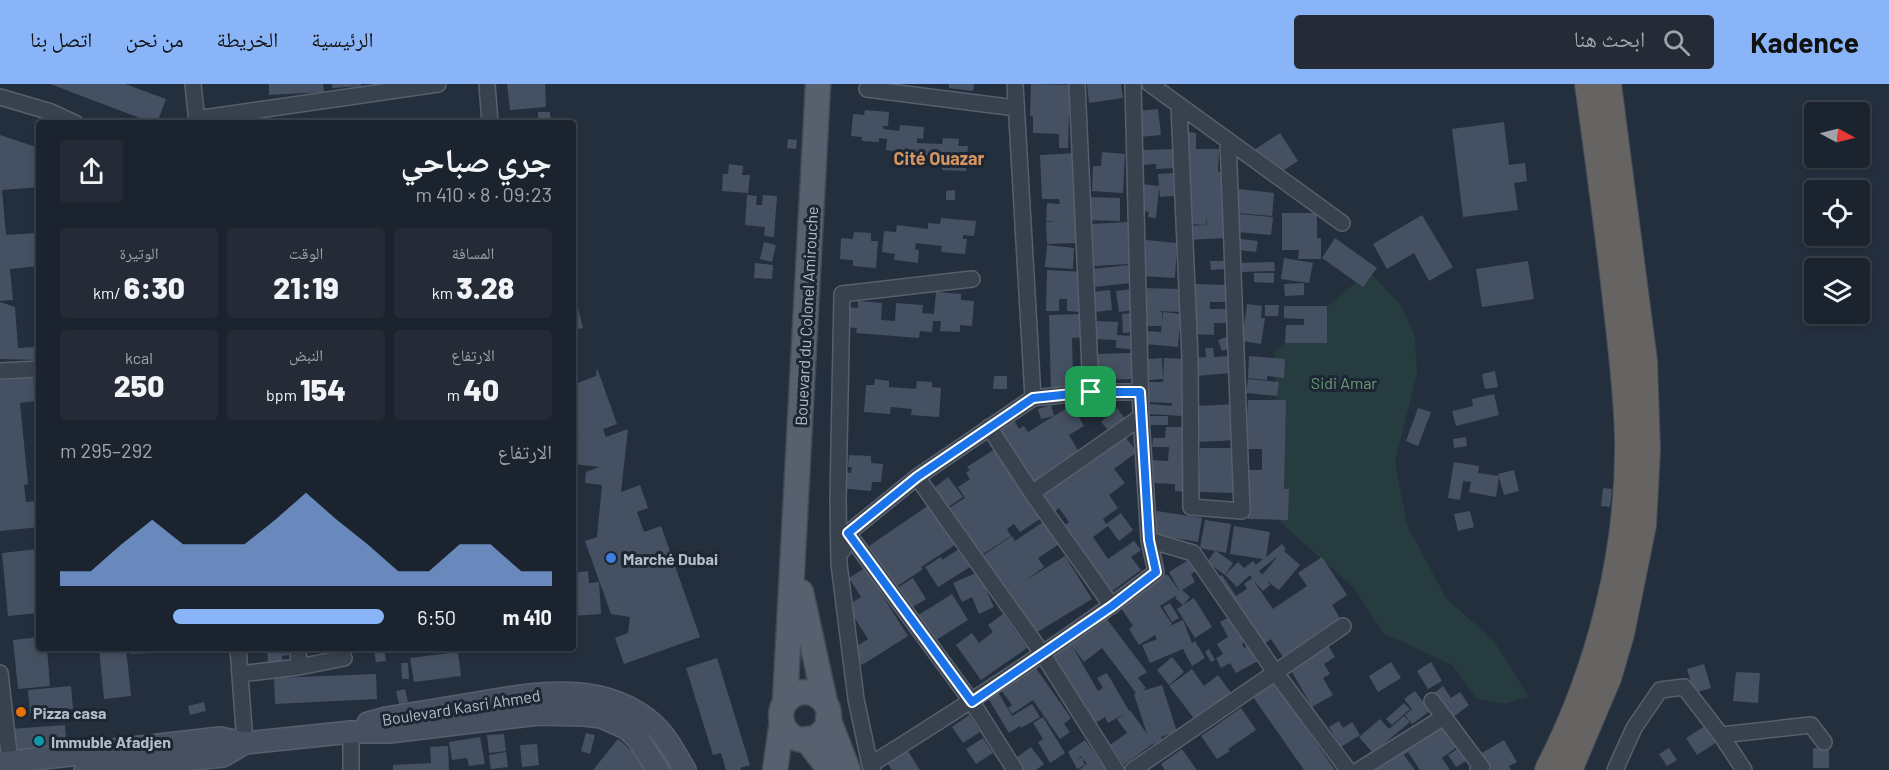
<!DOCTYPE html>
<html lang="ar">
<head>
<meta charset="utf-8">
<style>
  body { margin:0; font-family:Barlow,"Noto Naskh Arabic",sans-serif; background:#242b36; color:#f1f3f6; direction:rtl; height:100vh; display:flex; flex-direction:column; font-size:22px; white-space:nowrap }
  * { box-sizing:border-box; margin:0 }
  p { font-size:20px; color:#a0a4aa }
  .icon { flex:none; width:33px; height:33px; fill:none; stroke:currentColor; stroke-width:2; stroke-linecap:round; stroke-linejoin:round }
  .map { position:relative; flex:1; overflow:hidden; direction:ltr }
  .sheet { position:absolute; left:36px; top:36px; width:540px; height:531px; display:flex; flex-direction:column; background:#1b232e; border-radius:6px; box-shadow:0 3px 9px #0003,0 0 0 2px #39404a; direction:rtl }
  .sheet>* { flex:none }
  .needle { width:39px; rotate:97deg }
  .controls { position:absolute; left:1804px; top:18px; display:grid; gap:12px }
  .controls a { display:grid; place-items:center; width:66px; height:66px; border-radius:6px; background:#1b232e; box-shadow:0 3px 9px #0003,0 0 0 2px #39404a; font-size:30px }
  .pin { position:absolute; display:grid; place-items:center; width:51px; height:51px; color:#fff; margin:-26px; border-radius:12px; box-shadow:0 3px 9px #0006 }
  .round { display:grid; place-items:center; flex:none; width:63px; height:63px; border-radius:6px; background:#242b36 }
  .summary { display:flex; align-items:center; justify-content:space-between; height:102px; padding:0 24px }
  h1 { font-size:33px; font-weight:800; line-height:45px }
  .metrics { display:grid; grid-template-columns:repeat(3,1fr); gap:9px; height:102px; padding:6px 24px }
  .metrics div { display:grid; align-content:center; border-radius:6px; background:#242b36; text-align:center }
  .metrics b { font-size:30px; font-weight:800 }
  .metrics small { font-size:16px; font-weight:400 }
  .metrics p { font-size:16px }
  .chart { height:168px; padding:12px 24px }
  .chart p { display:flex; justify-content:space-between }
  .chart svg { width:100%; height:108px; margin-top:6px; fill:#8ab4f8; opacity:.7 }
  ul { padding:0 24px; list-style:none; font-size:20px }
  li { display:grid; grid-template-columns:96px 72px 1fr; align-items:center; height:45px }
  li i { height:15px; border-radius:8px; background:#8ab4f8 }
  header { display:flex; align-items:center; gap:36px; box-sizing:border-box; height:84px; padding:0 30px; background:#8ab4f8; color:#111 }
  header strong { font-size:28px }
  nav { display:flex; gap:33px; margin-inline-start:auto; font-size:21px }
  .search { width:420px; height:54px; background:#242b36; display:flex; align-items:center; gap:15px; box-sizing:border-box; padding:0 21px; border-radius:6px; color:#a0a4aa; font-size:22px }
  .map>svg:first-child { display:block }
</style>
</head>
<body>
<header>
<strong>Kadence</strong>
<div class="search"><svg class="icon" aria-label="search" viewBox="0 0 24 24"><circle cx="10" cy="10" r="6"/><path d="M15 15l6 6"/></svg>ابحث هنا</div>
<nav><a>الرئيسية</a><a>الخريطة</a><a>من نحن</a><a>اتصل بنا</a></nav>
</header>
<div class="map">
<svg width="1889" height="686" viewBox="0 0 1889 686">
  <rect width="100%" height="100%" fill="#242f3e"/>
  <path fill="#263c3f" d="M1369,187l33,36 13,30 2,37 -22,88 12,63 39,73 48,43 35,56 -25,7 -27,-5 -25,-34 -69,-32 -30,-46 -72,-64 -7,-171z"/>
  <path fill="#455162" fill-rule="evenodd" d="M50,0h75l41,15 -9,24h-4z
    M269,0h54l1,8 -55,3z
    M332,0h29v2l-29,2z
    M507,0h38l1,23 -36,3z
    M949,0h25l-1,7 -24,-3z
    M1031,0l43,1 -1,28h-4l-1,35h-9v-14l-26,-1v-17h-3z
    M1087,0h34l2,14 -34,5z
    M1158,25l3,26 -22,2 -2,-26z
    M865,26l24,2 -1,14h-5v3l16,2 1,-6 24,2 -1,12 -6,-1v5l25,1 1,-6 16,1 -1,7h10l-2,25 -24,-1v-4l-13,-1 1,-7 -32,-3v-3l-12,-2 1,-11 -8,-1v4l-17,-1v-4l-11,-1 2,-22 11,1z
    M538,28h12l1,9 -13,1z
    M1504,38l5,43 16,-2 2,18 -13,2 4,27 -55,7 -11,-88z
    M1187,48l9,1v16h23l-1,23h8v66l-40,2v-14l21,-1v-8l-1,8 -19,-1z
    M1280,49l18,28 -25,16 -25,-23z
    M0,51l39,13v39l-37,3 4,45 33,-2v33l-29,3 3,31 -13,1z
    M788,55l9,1 -1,9 -9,-1z
    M1174,65l1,19 -19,1v-5l-13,1 -1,-15z
    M1102,68l23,2 -2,39 -31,-2 1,-25h8z
    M1076,69l2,90 -31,1 -1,-22h11l-11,-1 1,-18 13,1 -1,-5h-17l-2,-44z
    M729,80l14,2 -1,9h8l-2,18 -26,-2 1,-17h5z
    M1173,89l2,23 -15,1 -1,-9 -3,30 -8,-1 1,-5 -11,-2 3,-26 18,2 -1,-12z
    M1239,105l35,4 -2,23 -36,-3z
    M955,106v10h-9v-9z
    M747,111l10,1 -1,9h6l1,-10 14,1 -3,41 -10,-1 1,-9 -20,-2z
    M1086,113l34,1v23l-35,-1z
    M1282,129h35v25h4v21h-23l1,-9h-17z
    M1239,130l34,3 -2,18 -34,-3z
    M1422,131l31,52 -24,14 -15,-28 -27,16 -14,-25z
    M941,134l35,3 -2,15 -11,-1v4h4l-2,15 -24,-2 1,-6 -26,-3 -1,6 4,1 -1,13 -24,-3 1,-6 -13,-2 2,-21 12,1 1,-7 31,4v-6l12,1z
    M1128,138l2,42 -36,2 -2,-42z
    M854,148l17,1v8h7l-2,27 -23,-2v-6l-13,-1 1,-21 12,1z
    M1335,154l42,30 -14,19 -41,-29z
    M1240,155l18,2 -2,11 -18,-2z
    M1146,156l31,3 -2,35 -32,-2z
    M764,158l12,3 -4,17 -12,-3z
    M1047,161l27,3 -1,21 -28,-2z
    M1284,174l29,5 -4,20 -28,-4z
    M1210,177h15v8l-14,1z
    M1528,177l6,38 -52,8 -6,-38z
    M1274,178l1,9 -34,1 -1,-9z
    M755,179l18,2 -1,14 -18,-1z
    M1129,181l2,18 -37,4 -2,-18z
    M1047,186l36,2 -2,40 -14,-1v-12h-8v12h-13z
    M1254,189h20v10l-20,-1z
    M1304,199v12l-19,1 -1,-12z
    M1194,200l33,1v17h-17v7h21v14h-17v12l-21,-1z
    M1142,204l39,1v23l-23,-1 4,1v14h-20z
    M1131,205l3,21 -15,2 -3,-21z
    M1110,206l2,20 -17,2 -2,-20z
    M936,208l25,2v6l13,1 -2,25 -12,-1v7l-20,-1 1,-10h-8l-1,11 -12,-1 -1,7 -63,-5 1,-5 -14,-1 2,-20 13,1v-7l24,2 -1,17 14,1 1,-18 27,2 -1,8 12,1z
    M0,218l15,5 3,41 21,-1v13l-39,-1z
    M1247,220l15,2 -1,12h4l-4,26 -19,-3z
    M1265,221h14l-1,11h-13z
    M1284,222h43v37h-42l1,-18h18v-6l-20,-1z
    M578,224l5,20 -10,2v-21z
    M1163,228l18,2 -3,33 -33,-3 1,-13 15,1z
    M1134,229v19l-11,1 -1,-19z
    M1084,230v23l-12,1 1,39h-7v15h-15l-2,-77z
    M1097,237l21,1 -1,13 15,1 -1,13 -15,-1v-8l-20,-1z
    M1229,252l4,11 -11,4 -4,-11z
    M1205,264h8l1,9 16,-1 1,17 -35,3 -2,-18 12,-1z
    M1132,269l1,26 -35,1 -1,-26z
    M1249,272l36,3 -1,19 -17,-2v4l-19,-2z
    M1162,274l1,21 -15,1 -1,-21z
    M1164,274l22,1 -4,57 -33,-2 1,-10 22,2v-3l-25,-1 1,-20h15z
    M597,284l20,56 -14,5 3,8 22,-8 -7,63 19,-7 8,23 -11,4 7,20 17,-6 39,111 -76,27 -9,-26 13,-5 2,-16 -19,-3 -26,-73 12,-4 5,-52 -17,-2 1,-11 14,-5 -27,-3v-24l7,-3 -7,-1 2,-52 21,-8z
    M1495,287l3,16 -13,2 -3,-15z
    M33,288l2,29 -15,2 8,81 -4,1 2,17 13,-1v26l-39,4v-156z
    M994,292h13v13h-14z
    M875,295l14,2v6l27,2 1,-8 15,1v5l9,1 -2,29 -28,-2 1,-6 -21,-2 -1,7 -26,-2 2,-27h8z
    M1248,295l31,3 -2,14 -31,-3z
    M1494,310l5,21 -43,11 -4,-15 21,-5 -1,-7z
    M1248,316h38l-2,89h5l-1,31 -40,-1 1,-49h13v-21h-16z
    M1235,320l2,36 -39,2 -1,-22h2v-14z
    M1051,321l3,11 18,-11 12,21 -15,9 11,19 -48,29 -33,-55 15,-8 5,9 5,-3 4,6 26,-16 -13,3 -3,-10z
    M1117,324l8,11 -15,13 -9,-10z
    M1418,324l13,4 -13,34 -12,-5z
    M1150,332h18v9h-18z
    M1166,343h21l-1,65 -11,-1v-7l-24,-1 1,-23 16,1 1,-14h-17l1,-9h12z
    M1124,351l13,17 -23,17 11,14 -16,12 9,13 -15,11 3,5 15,-11 12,17 -14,11 -11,-15 -15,11 15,22 26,-18 7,9 -10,7 10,13 -30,22 -48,-66 6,-4 -10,-14 -4,3 -12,-17z
    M1466,353l1,9 -13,2 -1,-9z
    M998,363l45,70 -23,15 -6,-8 -7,5 4,7 -31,20 -31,-48 16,-10 -7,-11 12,-8 -4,-6 4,-3 -3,-3z
    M1200,364h38l-1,45 -38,-1z
    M849,371l22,1v7l12,1 -2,18h-9l-1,9 -31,-3 1,-16 10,1 1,-6h-4z
    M1454,378l25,4 -1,7 21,3 -1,-2 16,-4 5,21 -15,4 -5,-18 -3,20 -27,-5 2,-10 -8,-1 -3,19 -12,-2z
    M948,393l15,20 -16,11 -14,-19z
    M1603,404l9,1 -2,18 -9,-1z
    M929,421l26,40 -34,22 2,2 -27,18 -27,-41z
    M1157,427l45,7 -4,24 -45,-8z
    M1470,427l4,16 -16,4 -4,-17z
    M1046,436l15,23 -23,15 6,9 -18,13 39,-24 27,43 -58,35 -52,-78 30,-20 3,5z
    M1205,436l26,4 -5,29 -10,-2 17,12 -8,12 13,-13 6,6 9,-7 3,4 7,-6 -33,-5 4,-28 36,6 -4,25 16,-13 4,5 -2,2 16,14 -21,25 -12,-9 3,4 -7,6 -10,-11 20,29 34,-23 -9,-13 24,-16 25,38 -15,10 8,13 -57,39 -12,-18 -8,6 -45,-67 4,-3 14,21 11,-7 -3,-5 8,-6 -2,-3 -13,12 -12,-12 -18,-13 8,-11 -15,-3zM1278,472l-16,19 -3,-4z
    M39,465v20l-4,1 4,43 -31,3 -6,-63z
    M959,465l11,18 -32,20 -13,-20 16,-10 1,3z
    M1193,473l7,12 -9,5 4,8 -13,8 8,7 -7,8 11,-7 18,29 -17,11 -18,-29 6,-4 -8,-7 2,-3 -17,11 12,18 -4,3 15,-7 9,23 3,-2 10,17 -13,8 -9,-17 -33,14 -8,-18 15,-6 -2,-4 -16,10 -10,-16 4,-3 -14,-21 48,-31 13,18 -11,-20z
    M865,484l43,68 -46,29 -10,-16 16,-10 -21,-33 14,-9 -12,-19z
    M588,487l1,12 10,-1 2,32 -28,2v-43z
    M978,488l16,35 -15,7 -7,-17 -10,5 -9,-19z
    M913,494l13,21 -17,10 -12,-21z
    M952,510l16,26 -35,22 -16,-26z
    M1170,519l9,15 -7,4 -9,-15z
    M1003,530l24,34 -46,32 -25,-35 16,-12 7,10 14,-11 -5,-7z
    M1103,530l44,58 -9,6 8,10 -4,3 20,-6 15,47 -16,5 2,4 -12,4 -27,20 -14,-20 17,-12 -10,-14 13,-9 17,24 -13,-40 2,-1 -34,-45 -18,14 -12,-16 26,45 5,-3 -6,-10 10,-5 22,38 -21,12 -3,-6 -11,7 -41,-70 17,-10 -2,-3z
    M1231,532l14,26 -3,2 2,4 5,-3 9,16 -22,12 -6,-10 -9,5 -5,-10 7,-4 -6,-10 11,-7 -8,-15z
    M39,553v11h8l3,38 -32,3 -5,-49z
    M1327,559l8,14 -11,7 6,10 -7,4 10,17 -21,12 -24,-42z
    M99,564h27l5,48 -27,3z
    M130,564h63v3l-63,3z
    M267,564h22v7l-7,1v7l-14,1z
    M384,565l2,12 -10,1 -2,-12z
    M1209,565l6,11 -4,2 -6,-10z
    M458,568l3,24 -47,6 -4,-24z
    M1172,573l12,15 -15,13 -12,-15z
    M717,574l33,107 -10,3 1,2h-15l-5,-17 -8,2 -27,-87z
    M1391,578l10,16 -23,14 -9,-16z
    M1431,578l11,19 -14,8 -11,-18z
    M401,579h7l1,16h-7z
    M1033,580l38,54 -7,6 6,8 -10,7 -27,-39 -21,14 -4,-6 4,-3 -13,-18z
    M1704,580l7,24 -17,5 -7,-24z
    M1192,585l12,17 14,-11 14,19 -36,27 -27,-35z
    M1736,588l24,1 -2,30 -25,-2z
    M376,590l1,25 -102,5 -1,-26z
    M1274,598l61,88h-31l-51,-73z
    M71,602l2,23 -43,4 -2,-23z
    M1443,602l8,12 9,-6 9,13 -17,13 -18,-25z
    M405,605l3,13 -9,2 -3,-13z
    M1415,607l15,20 -18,13 -7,-9 7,-6 -8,-10z
    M998,608l14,24 20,-12 8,13 -19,11 -1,-2 -11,7 -21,-35z
    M204,618l2,9 -16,4 -2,-9z
    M1404,619l6,6 -18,16 -6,-6z
    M1241,624l15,22 -28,19 2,2 -13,8 -16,-23z
    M969,631l11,17 -17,11 -11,-16z
    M1404,632l6,6 -37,31 -14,-16 21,-18 9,10z
    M1043,633l22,36 -15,10 -12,-21 5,-3 -10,-16z
    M1339,637l4,7 9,-6 8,13 -19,12 -12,-20z
    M1439,637l18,26 -15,11 8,12h-30l-12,-18 -4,3 11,15h-44z
    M1710,639l10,17 -23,15 -11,-17z
    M65,641l2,28 -55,5 -2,-29z
    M586,649l9,2 -5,19 -9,-3z
    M504,650l2,17 -17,2 -2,-18z
    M480,653l5,27 -16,2 -2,-8 -15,2 -3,-18z
    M983,654l10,15 -17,11 -10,-15z
    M618,655l30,25 -5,6h-50z
    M1085,656l21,30h-27l8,-6 -6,-8 -6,5 7,-4 3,8 -8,4 -9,-17z
    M1504,656l13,22 -8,4 2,4h-19l-10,-17z
    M537,660l2,21 -17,2 -2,-22z
    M448,662l1,24h-56v-5l38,-2 -1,-16z
    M1031,663l13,17 -8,6h-16l-7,-10z
    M1459,664l7,13 -10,6 -8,-12z
    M1669,664l8,12 -10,6 -8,-12z
    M1813,664h16v20h-16z
    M1182,665l15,21h-32l-4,-6z
    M908,667l12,19h-28l-4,-6z
    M506,668l2,15 -17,2 -2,-14z"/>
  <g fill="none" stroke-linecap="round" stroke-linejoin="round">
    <g stroke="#565f6c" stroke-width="18">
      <path id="minor" d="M193,0l4,39
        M487,0l3,39
        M1077,0l14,308
        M1150,0l192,139
        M867,5l149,19
        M0,13l51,15 24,11
        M1179,22l11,252 1,149 51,4 -14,-371
        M196,35l242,-35
        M0,287l39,-2
        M1033,314l58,-6h49
        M989,343l43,66 80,113
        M917,393l125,176 74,117
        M1032,409l109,-76
        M848,449l124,169 43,68
        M1149,456l44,13 82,119 73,98
        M843,466l5,-17 69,-56 116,-79 -18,-314
        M238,564l7,95
        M298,564l1,19
        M0,589l10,89
        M240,590l59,-7 45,-9
        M1432,617l50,67 -4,2
        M1721,651l90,-10 13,17
        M870,681c97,-61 195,-123 286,-193l-7,-32 -8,-123 -8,-333
        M351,686v-38
        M873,686l-3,-5 -14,-66 -17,-135 -1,-65 4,-205 130,-15
        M1133,686l210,-144
        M1359,686l85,-53
        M1615,686l19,-42 26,-38 24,-3 37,48 23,35"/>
    </g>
    <g stroke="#565f6c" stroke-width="24">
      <path id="secondary" d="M368,639l18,-5c30,-5 61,-10 91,-15 59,-10 128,-23 177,22 13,12 22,30 31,45
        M0,679l220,-25 25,5 106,-11h39l149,-18 45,1 17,2 25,11 12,11 20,31
        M85,686l138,-14 22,-13"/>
    </g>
    <g stroke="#414a57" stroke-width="27">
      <path id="primary" d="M801,508l24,110
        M781 632a24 24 0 1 1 48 0a24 24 0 1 1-48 0Z
        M785,618l33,-618
        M828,634l20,52
        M806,655l24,31
        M775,686l7,-49"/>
    </g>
    <g stroke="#434c59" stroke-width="28">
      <path id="trunk" d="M1548,686c52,-101 82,-219 80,-333 -1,-46 -7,-91 -12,-136 -8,-73 -18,-145 -28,-217
        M1569,686l39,-92 13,-44 22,-109 4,-75 -3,-89 -36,-277"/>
    </g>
    <use href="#minor" stroke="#38414e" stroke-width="15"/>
    <use href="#secondary" stroke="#465061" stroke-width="21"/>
    <use href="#primary" stroke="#56606e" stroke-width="24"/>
    <use href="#trunk" stroke="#656462" stroke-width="26"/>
  </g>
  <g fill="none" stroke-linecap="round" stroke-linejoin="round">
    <g stroke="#fff" stroke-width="12">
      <path id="route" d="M1091,308h49l9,148 7,32 -44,34 -140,96 -124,-169 69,-56 116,-79z"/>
    </g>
    <use href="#route" stroke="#1a73e8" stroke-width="8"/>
  </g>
  <circle fill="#3f7fe0" stroke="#1d2633" stroke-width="2" cx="611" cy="474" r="6"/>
  <circle fill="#e8710a" stroke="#1d2633" stroke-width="2" cx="21" cy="628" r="6"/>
  <circle fill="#0f9aa8" stroke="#1d2633" stroke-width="2" cx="39" cy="657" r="6"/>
  <g text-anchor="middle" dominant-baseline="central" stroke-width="6" stroke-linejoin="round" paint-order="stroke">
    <g font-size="16" fill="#b4bcc9" stroke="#1d2633">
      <text transform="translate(806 232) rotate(-87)">Bouevard du Colonel Amirouche</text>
      <text transform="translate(461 623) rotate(-9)">Boulevard Kasri Ahmed</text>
    </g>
    <g font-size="16" fill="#6b9a76" stroke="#1d2633">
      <text x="1344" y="298">Sidi Amar</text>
    </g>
    <g font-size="16" font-weight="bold" fill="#b4bcc9" stroke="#1d2633" text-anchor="start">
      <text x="623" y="474">Marché Dubai</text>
      <text x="33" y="628">Pizza casa</text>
      <text x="51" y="657">Immuble Afadjen</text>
    </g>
    <g font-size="18" font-weight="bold" fill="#d59563" stroke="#1d2633">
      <text x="939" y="74">Cité Ouazar</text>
    </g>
  </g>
</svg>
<div class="controls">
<a><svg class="needle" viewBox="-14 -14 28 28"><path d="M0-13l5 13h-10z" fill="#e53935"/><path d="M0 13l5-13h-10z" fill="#a0a4aa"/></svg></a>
<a><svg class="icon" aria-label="locate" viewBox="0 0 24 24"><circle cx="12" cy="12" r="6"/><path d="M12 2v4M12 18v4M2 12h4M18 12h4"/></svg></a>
<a><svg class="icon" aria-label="layers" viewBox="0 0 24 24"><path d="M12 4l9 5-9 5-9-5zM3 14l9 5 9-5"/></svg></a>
</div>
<div class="pin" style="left:1091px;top:308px;background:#1e9e55"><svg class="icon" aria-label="arrive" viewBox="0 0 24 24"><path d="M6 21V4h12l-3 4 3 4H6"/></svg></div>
<section class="sheet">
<div class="summary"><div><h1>جري صباحي</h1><p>09:23 · 8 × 410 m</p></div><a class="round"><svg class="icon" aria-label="share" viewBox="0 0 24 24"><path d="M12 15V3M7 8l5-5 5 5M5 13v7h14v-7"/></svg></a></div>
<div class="metrics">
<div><p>المسافة</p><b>3.28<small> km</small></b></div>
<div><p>الوقت</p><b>21:19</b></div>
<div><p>الوتيرة</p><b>6:30<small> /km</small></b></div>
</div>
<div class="metrics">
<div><p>الارتفاع</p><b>40<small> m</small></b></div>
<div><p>النبض</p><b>154<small> bpm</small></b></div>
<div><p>kcal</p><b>250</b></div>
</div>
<div class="chart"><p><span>الارتفاع</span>292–295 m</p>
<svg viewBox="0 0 160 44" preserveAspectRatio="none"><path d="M0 44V38L10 38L20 27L30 17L40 27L50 27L60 27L70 17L80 6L90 17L100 27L110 38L120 38L130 27L140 27L150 38L160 38V44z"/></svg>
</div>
<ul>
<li><b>410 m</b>6:50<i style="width:65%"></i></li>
</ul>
</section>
</div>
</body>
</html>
